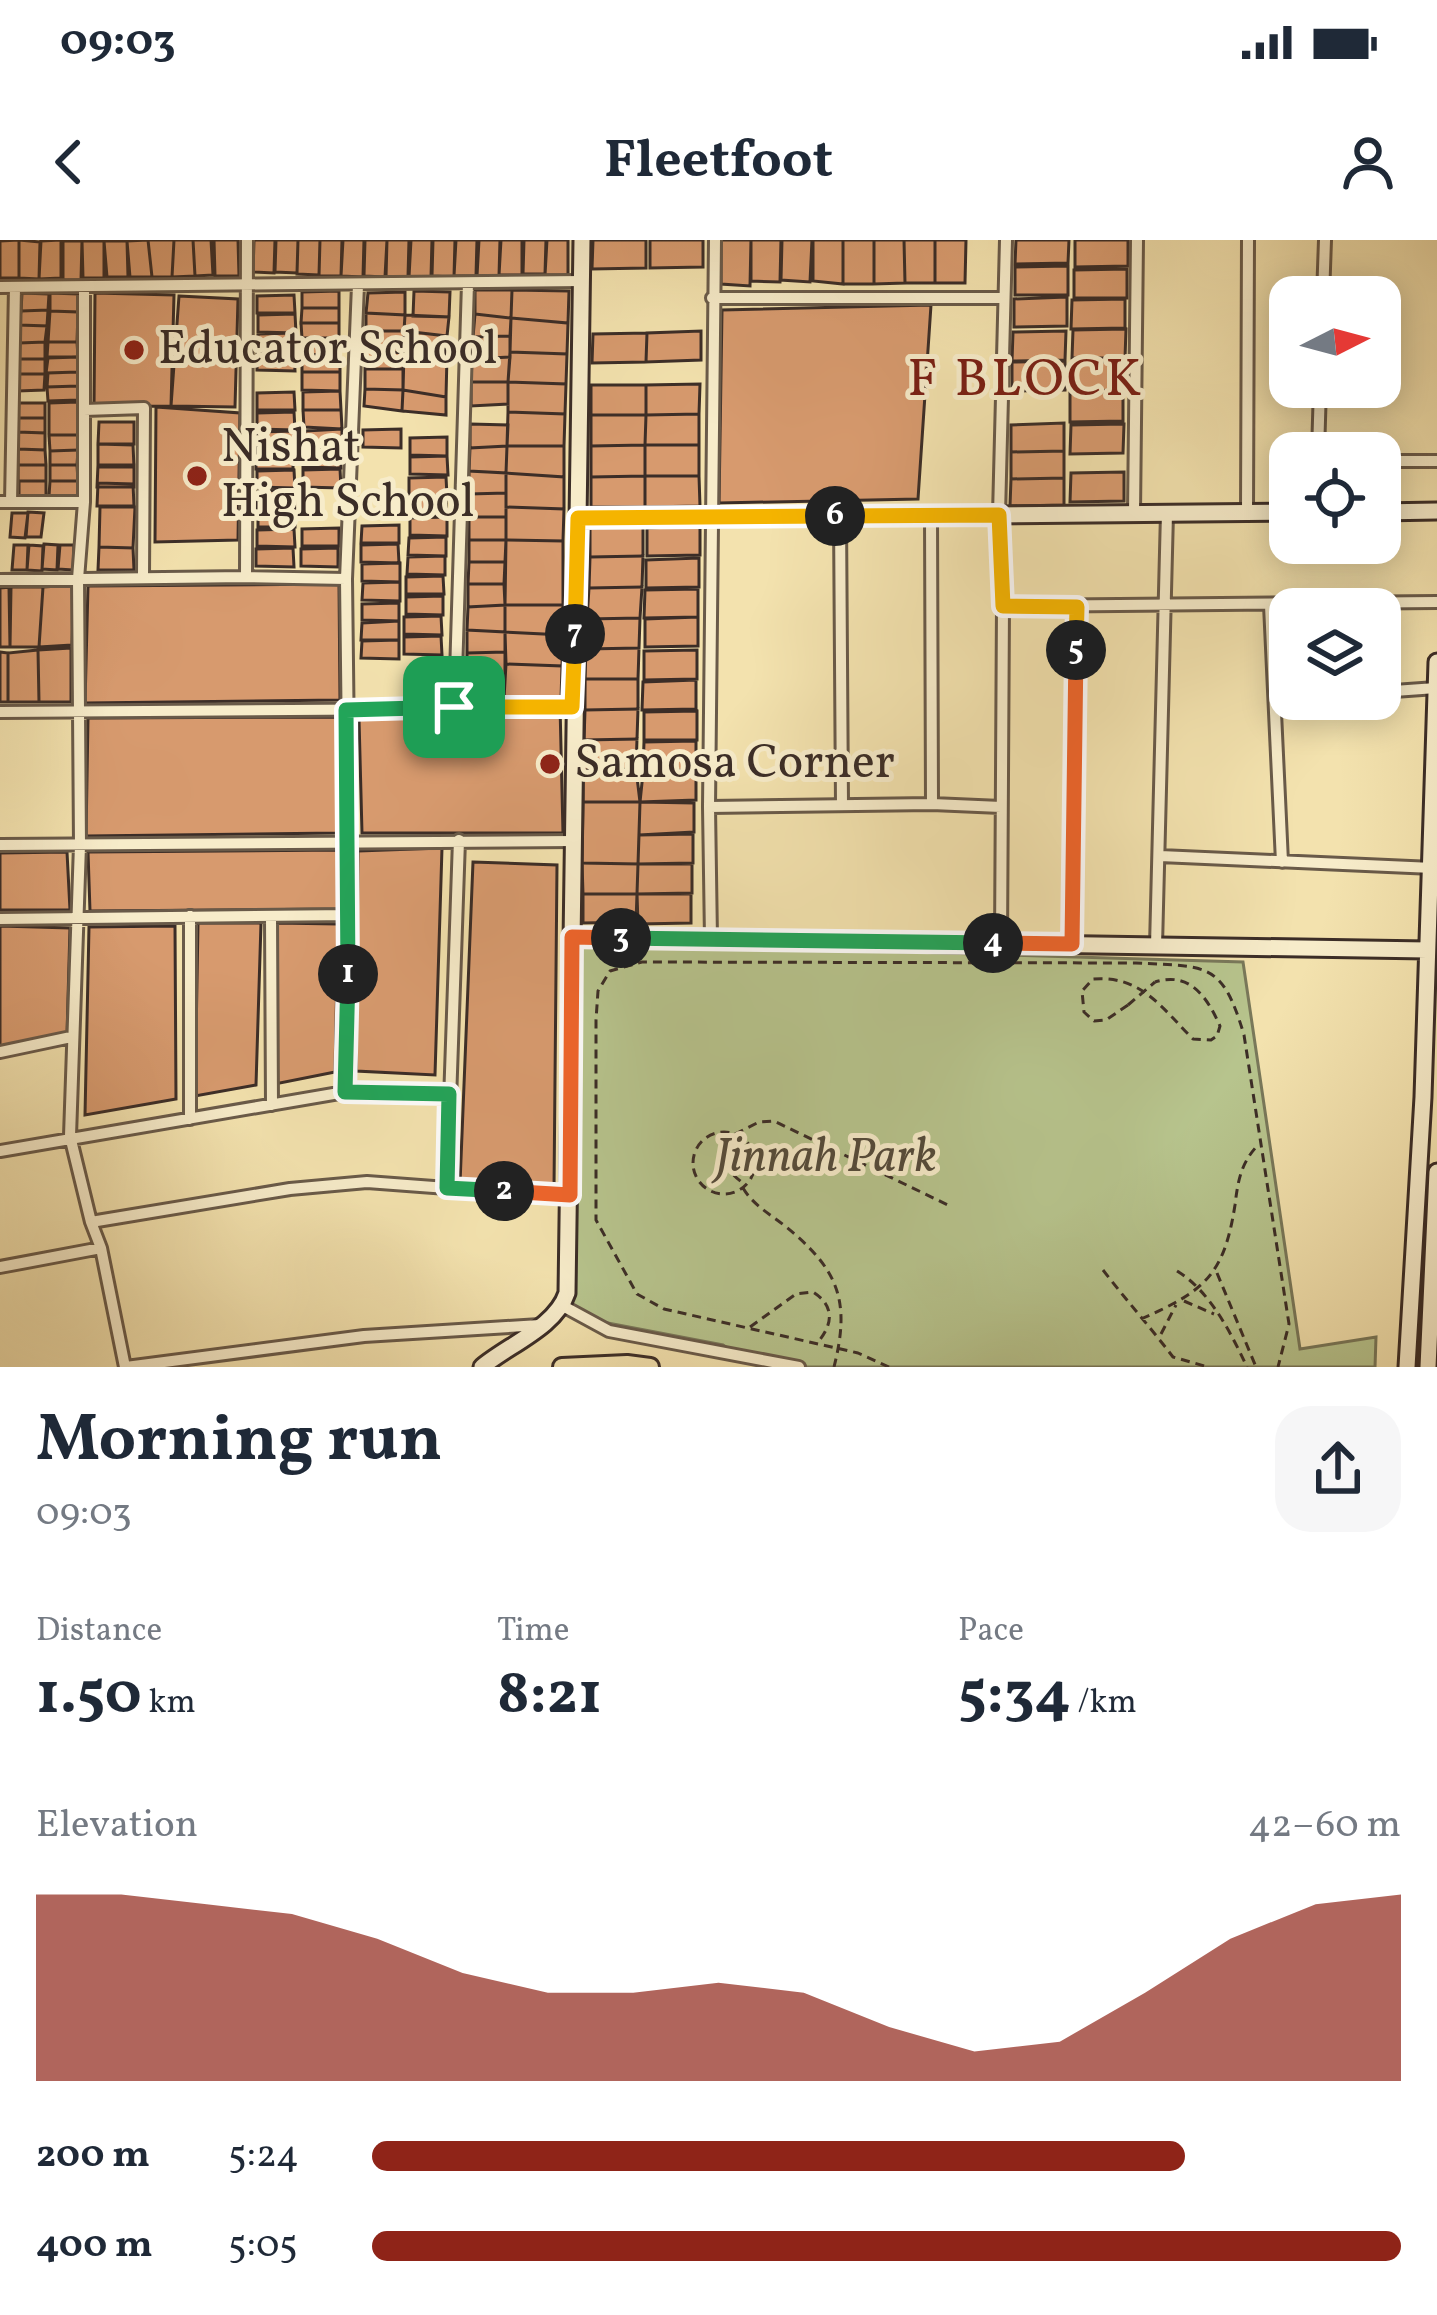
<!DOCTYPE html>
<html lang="en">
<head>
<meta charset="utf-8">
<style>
  body { margin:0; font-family:Vollkorn,serif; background:#f6f6f7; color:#1f2937; height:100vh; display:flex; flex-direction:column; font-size:45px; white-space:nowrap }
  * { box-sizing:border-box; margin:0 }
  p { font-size:39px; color:#747a83 }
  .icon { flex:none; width:66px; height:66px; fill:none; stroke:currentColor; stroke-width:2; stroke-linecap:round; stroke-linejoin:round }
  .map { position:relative; height:1127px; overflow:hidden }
  .panel { display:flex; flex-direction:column; background:#fff; flex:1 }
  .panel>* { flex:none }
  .needle { width:78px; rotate:84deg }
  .fabs { position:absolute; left:1269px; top:36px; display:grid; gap:24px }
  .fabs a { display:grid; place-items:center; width:132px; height:132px; border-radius:24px; background:#fff; box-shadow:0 6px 30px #0003; font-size:60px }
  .pin { position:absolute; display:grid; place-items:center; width:102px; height:102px; color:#fff; margin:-51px; border-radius:24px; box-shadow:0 6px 18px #0006 }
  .km { position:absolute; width:60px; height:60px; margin:-30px; border-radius:50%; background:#222; color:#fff; font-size:33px; line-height:60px; text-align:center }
  .round { display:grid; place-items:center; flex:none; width:126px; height:126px; border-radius:36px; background:#f6f6f7 }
  .head { display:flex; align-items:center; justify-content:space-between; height:204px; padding:0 36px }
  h1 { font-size:66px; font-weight:700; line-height:90px }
  .figures { display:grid; grid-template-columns:repeat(3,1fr); gap:18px; height:204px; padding:12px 36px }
  .figures div { display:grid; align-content:center }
  .figures b { font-size:60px; font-weight:700 }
  .figures small { font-size:33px; font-weight:400 }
  .figures p { font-size:33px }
  .chart { height:336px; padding:24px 36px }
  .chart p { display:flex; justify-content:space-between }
  .chart svg { width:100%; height:216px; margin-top:12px; fill:#8f2418; opacity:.7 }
  ul { padding:0 36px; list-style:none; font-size:39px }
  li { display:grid; grid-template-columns:192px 144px 1fr; align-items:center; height:90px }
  li i { height:30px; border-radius:15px; background:#8f2418 }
  .status { display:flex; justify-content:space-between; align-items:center; height:84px; padding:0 60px; background:#fff; direction:ltr }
  .status svg { height:33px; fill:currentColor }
  header { display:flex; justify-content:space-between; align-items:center; height:156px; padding:0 36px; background:#fff; font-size:54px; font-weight:700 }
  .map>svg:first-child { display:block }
</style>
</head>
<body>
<div class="status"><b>09:03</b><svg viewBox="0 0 49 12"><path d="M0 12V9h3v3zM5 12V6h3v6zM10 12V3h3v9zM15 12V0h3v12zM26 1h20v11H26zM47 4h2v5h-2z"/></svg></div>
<header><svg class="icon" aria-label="back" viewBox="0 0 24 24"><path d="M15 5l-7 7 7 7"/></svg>Fleetfoot<svg class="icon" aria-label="person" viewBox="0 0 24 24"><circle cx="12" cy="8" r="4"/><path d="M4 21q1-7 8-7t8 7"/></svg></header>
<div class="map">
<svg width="1437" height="1127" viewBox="0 0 1437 1127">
  <rect width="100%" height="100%" fill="#f3e2ae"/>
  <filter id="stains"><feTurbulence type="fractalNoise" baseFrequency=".00167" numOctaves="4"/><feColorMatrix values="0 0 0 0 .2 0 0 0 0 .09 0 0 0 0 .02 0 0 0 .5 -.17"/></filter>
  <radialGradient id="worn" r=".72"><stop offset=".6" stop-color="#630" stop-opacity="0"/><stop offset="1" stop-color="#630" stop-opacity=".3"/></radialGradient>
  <path fill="#b7c48d" stroke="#79785a" stroke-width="3" d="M579,702l664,20 57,387 76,-12 -1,30h-572l-72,-16 -8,-6 -152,-29z"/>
  <path fill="#d79a6e" stroke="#3b2d27" stroke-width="3" d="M19,0v38h-19v-37z
    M19,0l21,2 -1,37 -20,-1z
    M61,0v38l-22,1 2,-38z
    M148,0l4,37h-22l-3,-36z
    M148,0h26l-2,37h-20z
    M174,0h19l2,36 -23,1z
    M193,0h18l2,35 -18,1z
    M214,0h24l1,36h-24z
    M254,0h21l-1,33 -21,-1z
    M276,0h22l-1,33 -22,-1z
    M298,0h22l-1,35 -22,-1z
    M320,0h22l-1,36h-22z
    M343,0h21l-1,37 -22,-1z
    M365,0h22l-2,37 -21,-1z
    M387,0h22l-1,37h-22z
    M411,0h21l-1,37h-22z
    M433,0h22l-1,37 -22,-1z
    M456,0h21l-1,36h-22z
    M479,0h21l-1,36h-22z
    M501,0h21v35h-23z
    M524,0h22l-1,34h-22z
    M547,0h21v35h-23z
    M593,0h53v28l-54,1z
    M650,0h53v27l-53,1z
    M721,0h30l-1,46 -29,-2z
    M751,0h30l-1,42 -29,-1z
    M782,0h30l-2,42 -29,-2z
    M813,0h30v44l-30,-3z
    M843,0h31v44h-31z
    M874,0h30l1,43 -31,1z
    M904,0h31v43h-30z
    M935,0h31l-1,43h-30z
    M1016,0h53l-1,23 -53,1z
    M1075,0h53v26l-53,1z
    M63,1h19l-1,39h-18z
    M82,1h22v37h-21z
    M104,1h23l1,36h-21z
    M1068,26v29h-53v-28z
    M1127,29v29h-53v-28z
    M475,50h37l-1,28 -36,-4z
    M512,50l57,1 -1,32 -57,-5z
    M339,51v17h-37v-16z
    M414,51l36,1 -1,25 -36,-1z
    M405,52v23l-39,-2 2,-20z
    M22,53l27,1 -1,16 -27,1z
    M50,53l29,1 -1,18 -28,-1z
    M95,53l79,2 -3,111 -77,1z
    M294,55l1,18h-38v-17z
    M179,56l59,3 -3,108 -64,-1z
    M1067,57v29l-53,1v-28z
    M1125,59v29l-54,1 1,-29z
    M931,65l-13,194 -199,4 3,-193z
    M302,68h37v15h-38z
    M48,70l-1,16 -28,-1 2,-14z
    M50,71l28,1 -1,30h-29z
    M366,73l39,2 -1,16h-38z
    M295,74l1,19 -38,-1v-17z
    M475,74l36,4 -1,18 -37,1z
    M405,75l44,2 -2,19 -43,-5z
    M511,78l57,5 -1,31 -57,-2z
    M301,83h38v15h-37z
    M19,85l28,1 -2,16 -26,1z
    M1126,89l-1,29h-53l1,-28z
    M366,91h38v22l-39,-3z
    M404,91l43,5 -2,17h-41z
    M701,91v29l-55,2 1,-29z
    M1066,91l-1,29 -53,1 1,-29z
    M295,93v19l-38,-1 1,-17z
    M647,93l-1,29 -54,1 1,-29z
    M510,96v21l-38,2 1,-22z
    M302,98h37l1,16 -38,1z
    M45,102v17h-26v-16z
    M48,102h29l1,15h-31z
    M365,110l39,3 -1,16h-38z
    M510,112l57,2 -1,30 -58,-2z
    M294,113l1,18 -38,-1v-16z
    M404,113l43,3 -1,41 -43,-7z
    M340,114v18h-38v-17z
    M78,117v15l-32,1 2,-15z
    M510,117l-2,25h-37l1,-23z
    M19,119h26v15h-27z
    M1065,121v29l-53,1v-29z
    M1126,121v29l-53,1v-28z
    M365,129h38v21l-38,-1z
    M78,132v14l-31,1 1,-14z
    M302,132h38v19l-38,-1z
    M18,134h27l-1,16 -26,1z
    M471,142h37v22l-37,2z
    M508,142l58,2 -1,30 -57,-2z
    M700,144l-1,30 -53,1v-30z
    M591,145h55v30h-55z
    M78,146v14l-30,1 -1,-14z
    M365,149l38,1 -1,21 -38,-5z
    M403,150l43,7v18l-44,-4z
    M340,151l1,19h-38v-18z
    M294,152l1,18h-38v-17z
    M1123,152v29l-53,1v-29z
    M78,162v33h-29v-32z
    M18,163h27v15h-27z
    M156,167l84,6 -2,127 -83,2z
    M303,170h38l1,19 -38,-2z
    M294,172l1,18 -38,-1v-16z
    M508,172l57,2 -1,32h-57z
    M699,174v31h-54l1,-30z
    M591,175h55l-1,30 -54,1z
    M18,178h27v15l-27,-1z
    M99,182h35v22h-36z
    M1064,183v28l-53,1v-27z
    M470,184l38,1 -1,21 -37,2z
    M1124,184l-1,29 -53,1 1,-29z
    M342,189v20l-37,-1v-17z
    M401,189v19l-38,-1v-17z
    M294,191l1,19 -38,-1v-17z
    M18,192l27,1v17l-27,-1z
    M49,195h29v15l-28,1z
    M447,197v19l-37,-1v-17z
    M98,204l35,1 1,22h-36z
    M645,205h54v31h-54z
    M645,205v31l-54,1v-31z
    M507,206h57v31l-58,-4z
    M507,206l-1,27 -37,-2 1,-23z
    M18,209l27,1 1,15h-28z
    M340,209l1,19 -38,-1v-17z
    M78,210l-1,15h-27v-14z
    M293,211v18h-37v-17z
    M1064,211v27l-53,1v-27z
    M447,216l1,19 -38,-1v-17z
    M18,225h28v16h-28z
    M50,225h27l1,16h-28z
    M98,225h36v22h-37z
    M340,229l1,19 -38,-1v-17z
    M294,230l1,18 -38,-1v-16z
    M469,231l37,2v20l-37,1z
    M1124,232v29l-54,1 1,-29z
    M506,233l58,4v32l-58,-2z
    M645,236h54l1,30 -55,1z
    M645,236v31h-54v-30z
    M446,237l1,19 -38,-1v-17z
    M1064,238v27l-54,1 1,-27z
    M19,241h27v15h-27z
    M50,241h28v16l-29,-1z
    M98,243l35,1 1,22h-37z
    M294,250l1,18h-38l1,-17z
    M506,253v24h-37v-23z
    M446,258v18h-38l1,-17z
    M100,267h35l-2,41 -34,-1z
    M506,267l58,2 -1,32 -57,-1z
    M295,269v18h-37v-17z
    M28,272l16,1 -3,24h-15z
    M12,273h16l-3,25 -15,-1z
    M447,277v19l-37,-1v-17z
    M469,277h37v23h-37z
    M399,285v18h-38l1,-17z
    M643,286v30l-53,1v-29z
    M700,286v29l-53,1v-28z
    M339,288v18h-37v-17z
    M294,289l1,18 -38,-1v-16z
    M446,297v19l-38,-1 1,-17z
    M469,300h37l-1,22h-36z
    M506,300l57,1v64h-58z
    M44,304l14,1 -1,25 -15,-1z
    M398,304l1,19 -38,-1v-17z
    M14,305h14l-1,25h-15z
    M29,305l14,1 -1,25 -15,-1z
    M60,305h14l-1,25 -15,-1z
    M99,307l34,1 1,22h-36z
    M293,308l1,19 -38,-1v-17z
    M338,308v19l-37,-1v-17z
    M445,316v19l-38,-1 1,-17z
    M643,316l-1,31 -53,1 1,-31z
    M699,318v29l-53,1v-28z
    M469,322h36l-1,22h-36z
    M400,323v19l-38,-1v-17z
    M443,336l1,18h-38v-17z
    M400,342v19l-38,-1 1,-17z
    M339,344l1,116 -255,3 3,-117z
    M468,344h36l1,21 -37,2z
    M74,345l-2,60 -33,2 4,-60z
    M9,347h34l-4,60h-29z
    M11,347l-1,60h-10v-59z
    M642,347l-2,31 -53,1 2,-31z
    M698,349v28l-54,1 1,-28z
    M443,356v19l-37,-1v-17z
    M399,363v18l-37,-1v-16z
    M505,365h58v30l-58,-3z
    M505,365v27l-38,-2 1,-23z
    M441,376l1,19 -38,-1v-17z
    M698,377v29l-53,1v-28z
    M640,378l-1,30 -53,1 1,-30z
    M399,381v19h-38l1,-17z
    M467,390l38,2v20l-38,1z
    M505,392l58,3 -1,31 -56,-2z
    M441,396l1,19 -38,-1v-17z
    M399,400v19l-38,-1 1,-17z
    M71,408v54h-32l-1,-52z
    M639,408l-1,31h-53l1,-30z
    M38,410l1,52h-31v-49z
    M697,410v29l-53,1v-29z
    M0,412l8,1v49h-8z
    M505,412v23h-38v-22z
    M506,424l56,2 -1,33 -57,-1z
    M467,435h38l-1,23h-37z
    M585,439h53v30l-53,1z
    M696,440v29l-54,1 1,-28z
    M560,465l3,128h-201l-3,-114 96,-12z
    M638,469l-1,30 -53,1 1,-30z
    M697,471v29h-53v-28z
    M341,477l-4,116 -251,3 2,-118z
    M637,499l-1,30 -53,1 1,-30z
    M696,501v29l-53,1 1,-29z
    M636,529l4,33h-57v-32z
    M696,531v29l-56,2 3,-29z
    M583,562h57l-2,62 -56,-1z
    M640,562l54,1v29l-55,3z
    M693,594v29l-55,1 1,-29z
    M442,608l-7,227 -79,-4 2,-220z
    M342,610l-3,59 -249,2 -2,-59z
    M67,612l3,58h-70v-57z
    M473,622l84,3 -3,323 -94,-4z
    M582,623l56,1 -1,30h-54z
    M638,624h54v29l-55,1z
    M583,654h54l-1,28 -53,1z
    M637,654h54v29l-53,1z
    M198,683h63l-5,162 -61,11z
    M277,683l61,1 -3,148 -60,12z
    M0,686l70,2 -3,107 -67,13z
    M175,686l1,173 -91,16 4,-188z"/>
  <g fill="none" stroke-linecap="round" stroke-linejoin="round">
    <g stroke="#695a49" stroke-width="16">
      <path id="street" d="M0,47l582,-6
        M84,48v214l-6,77 2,266 -10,291 21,86 10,26 24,119
        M1323,57l2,-57
        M712,58h291
        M84,170l60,-2 -1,170
        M1318,213l2,-66
        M1380,221h57
        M0,262h84
        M11,262l4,-215
        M1247,273l1,-273
        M1134,274l3,-274
        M840,276l2,289
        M931,276l1,288
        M346,339l12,-294
        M0,340l246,-3
        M1270,365l12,257
        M1003,366l434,-4
        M1380,452l56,-4
        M455,467l13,-424
        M0,472l572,-4
        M709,567l223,-3 69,3
        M0,605l574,-4
        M1160,616l273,12
        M190,676v203
        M271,677l1,188
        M0,679l350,-4
        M711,699l-2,-132 6,-567
        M1001,703l2,-337 -4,-91 7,-275
        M1071,704l6,-338
        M1156,706l11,-433
        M0,812l71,-15
        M345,852l104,2
        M0,911l345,-59 5,-177 -4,-336 -100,-2 1,-337
        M447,948l123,7
        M91,982l199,-33 77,-7 80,6 12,-348
        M0,1027l101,-19
        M563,1066l46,25 190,36
        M126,1127l238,-31 176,-11"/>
    </g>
    <g stroke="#3b2d27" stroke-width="21">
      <path id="secondary" d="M1380,272l57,-1
        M578,279l712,-7
        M572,697l855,13
        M482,1127c26,-22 74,-40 85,-74l15,-1053
        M1407,1127l16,-270 14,-435
        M1428,1127l9,-195"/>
    </g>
    <g stroke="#3b2d27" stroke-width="22">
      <path id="primary" d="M562,1127l65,-3 23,3"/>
    </g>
    <path stroke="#3b2d27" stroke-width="3" stroke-dasharray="9 6" stroke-linecap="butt" d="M1128,765l-22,15 -12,1 -10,-9 -2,-21 11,-12c48,-4 69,29 100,60l18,1 6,-4 3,-10c-13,-29 -30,-55 -65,-44
      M693 923a31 31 0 1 1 62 0a31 31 0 1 1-62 0Z
      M729,894c-12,22 -3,38 17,51
      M735,894l24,-12 15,-1 176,85
      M756,933l13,-1
      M743,948c10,17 27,26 42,38 53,43 66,74 49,141
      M1103,1030c23,30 48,58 70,87l35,10
      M1177,1031c33,20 54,62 70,96
      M1217,1033l39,94
      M1184,1061l30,13
      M1141,1079c64,-28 83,-44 94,-114 3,-25 6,-42 23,-60
      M750,1087l46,-33 17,-2c22,14 20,32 5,50
      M1161,1094l15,-29
      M889,1127l-31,-14 -194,-44 -27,-15 -41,-74v-200l2,-29 12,-20 32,-9 494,1c72,4 86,-2 108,72l45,289 -11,43"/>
    <use href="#street" stroke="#f7ecca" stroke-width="10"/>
    <use href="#secondary" stroke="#f7ecca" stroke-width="15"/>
    <use href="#primary" stroke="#f3e2ae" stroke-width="16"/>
    <path stroke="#3b2d27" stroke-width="3" stroke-dasharray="9 6" stroke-linecap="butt" d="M1128,765l27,-23"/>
  </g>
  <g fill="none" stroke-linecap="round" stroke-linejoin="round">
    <g stroke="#fff" stroke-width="24">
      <path id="split-1" d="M348,734l-2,-264 108,-3"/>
    </g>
    <g stroke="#fff" stroke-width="24">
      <path id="split-2" d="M348,734l-3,118 104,2 -2,94 57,3"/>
    </g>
    <g stroke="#fff" stroke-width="24">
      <path id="split-3" d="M504,951l66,4 2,-258 49,1"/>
    </g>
    <g stroke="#fff" stroke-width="24">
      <path id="split-4" d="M621,698l372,5"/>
    </g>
    <g stroke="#fff" stroke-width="24">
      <path id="split-5" d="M993,703l79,1 4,-294"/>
    </g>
    <g stroke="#fff" stroke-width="24">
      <path id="split-6" d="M835,276l164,-1 4,91 74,1 -1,43"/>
    </g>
    <g stroke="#fff" stroke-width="24">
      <path id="split-7" d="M575,394l3,-116 257,-2"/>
    </g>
    <g stroke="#fff" stroke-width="24">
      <path id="split-8" d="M454,467h118l3,-73"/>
    </g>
    <use href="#split-1" stroke="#22a559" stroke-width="15"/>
    <use href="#split-2" stroke="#22a559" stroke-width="15"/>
    <use href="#split-3" stroke="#f0652b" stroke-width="15"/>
    <use href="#split-4" stroke="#22a559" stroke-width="15"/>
    <use href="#split-5" stroke="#f0652b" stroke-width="15"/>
    <use href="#split-6" stroke="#f5b400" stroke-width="15"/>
    <use href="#split-7" stroke="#f5b400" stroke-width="15"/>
    <use href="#split-8" stroke="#f5b400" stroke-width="15"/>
  </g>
  <g fill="#8f2418" stroke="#f7ecca" stroke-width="4.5">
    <circle cx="134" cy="110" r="12"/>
    <circle cx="197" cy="236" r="12"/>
    <circle cx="550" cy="524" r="12"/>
  </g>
  <g text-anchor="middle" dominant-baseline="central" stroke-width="10" stroke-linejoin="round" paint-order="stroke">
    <g font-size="48" fill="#3b2d27" stroke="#f7ecca" text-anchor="start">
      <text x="158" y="110">Educator School</text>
      <text x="221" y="208">Nishat<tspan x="221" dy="55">High School</tspan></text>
      <text x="574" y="524">Samosa Corner</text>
    </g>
    <g font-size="48" font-style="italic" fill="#544b3b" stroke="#f7ecca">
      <text x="826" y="918">Jinnah Park</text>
    </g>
    <g font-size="54" letter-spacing="3" fill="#7a1f14" stroke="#f7ecca">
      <text x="1026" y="141">F BLOCK</text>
    </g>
  </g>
  <rect width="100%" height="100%" filter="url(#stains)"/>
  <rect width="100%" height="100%" fill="url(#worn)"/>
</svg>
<div class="fabs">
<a><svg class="needle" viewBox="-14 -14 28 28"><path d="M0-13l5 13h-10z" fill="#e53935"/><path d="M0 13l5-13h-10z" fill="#747a83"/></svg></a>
<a><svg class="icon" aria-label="locate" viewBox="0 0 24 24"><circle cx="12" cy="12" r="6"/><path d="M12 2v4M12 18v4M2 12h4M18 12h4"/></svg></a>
<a><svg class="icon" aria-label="layers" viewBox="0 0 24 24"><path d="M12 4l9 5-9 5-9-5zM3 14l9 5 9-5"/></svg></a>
</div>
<div class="pin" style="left:454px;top:467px;background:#1e9e55"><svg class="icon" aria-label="arrive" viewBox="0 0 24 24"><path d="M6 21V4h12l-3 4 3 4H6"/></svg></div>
<b class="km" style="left:348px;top:734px">1</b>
<b class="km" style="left:504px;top:951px">2</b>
<b class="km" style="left:621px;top:698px">3</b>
<b class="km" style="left:993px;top:703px">4</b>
<b class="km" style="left:1076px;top:410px">5</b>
<b class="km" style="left:835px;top:276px">6</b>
<b class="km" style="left:575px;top:394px">7</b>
</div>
<section class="panel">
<div class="head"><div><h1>Morning run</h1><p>09:03</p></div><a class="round"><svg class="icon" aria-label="share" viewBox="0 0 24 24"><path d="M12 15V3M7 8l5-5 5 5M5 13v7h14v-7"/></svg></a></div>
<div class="figures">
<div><p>Distance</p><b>1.50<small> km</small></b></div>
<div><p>Time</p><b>8:21</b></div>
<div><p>Pace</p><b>5:34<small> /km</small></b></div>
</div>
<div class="chart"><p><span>Elevation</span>42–60 m</p>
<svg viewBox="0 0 160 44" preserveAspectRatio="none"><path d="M0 44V6L10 6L20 8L30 10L40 15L50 22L60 26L70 26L80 24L90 26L100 33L110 38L120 36L130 26L140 15L150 8L160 6V44z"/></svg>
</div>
<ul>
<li><b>200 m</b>5:24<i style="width:79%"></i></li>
<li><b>400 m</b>5:05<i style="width:100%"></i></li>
</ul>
</section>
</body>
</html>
